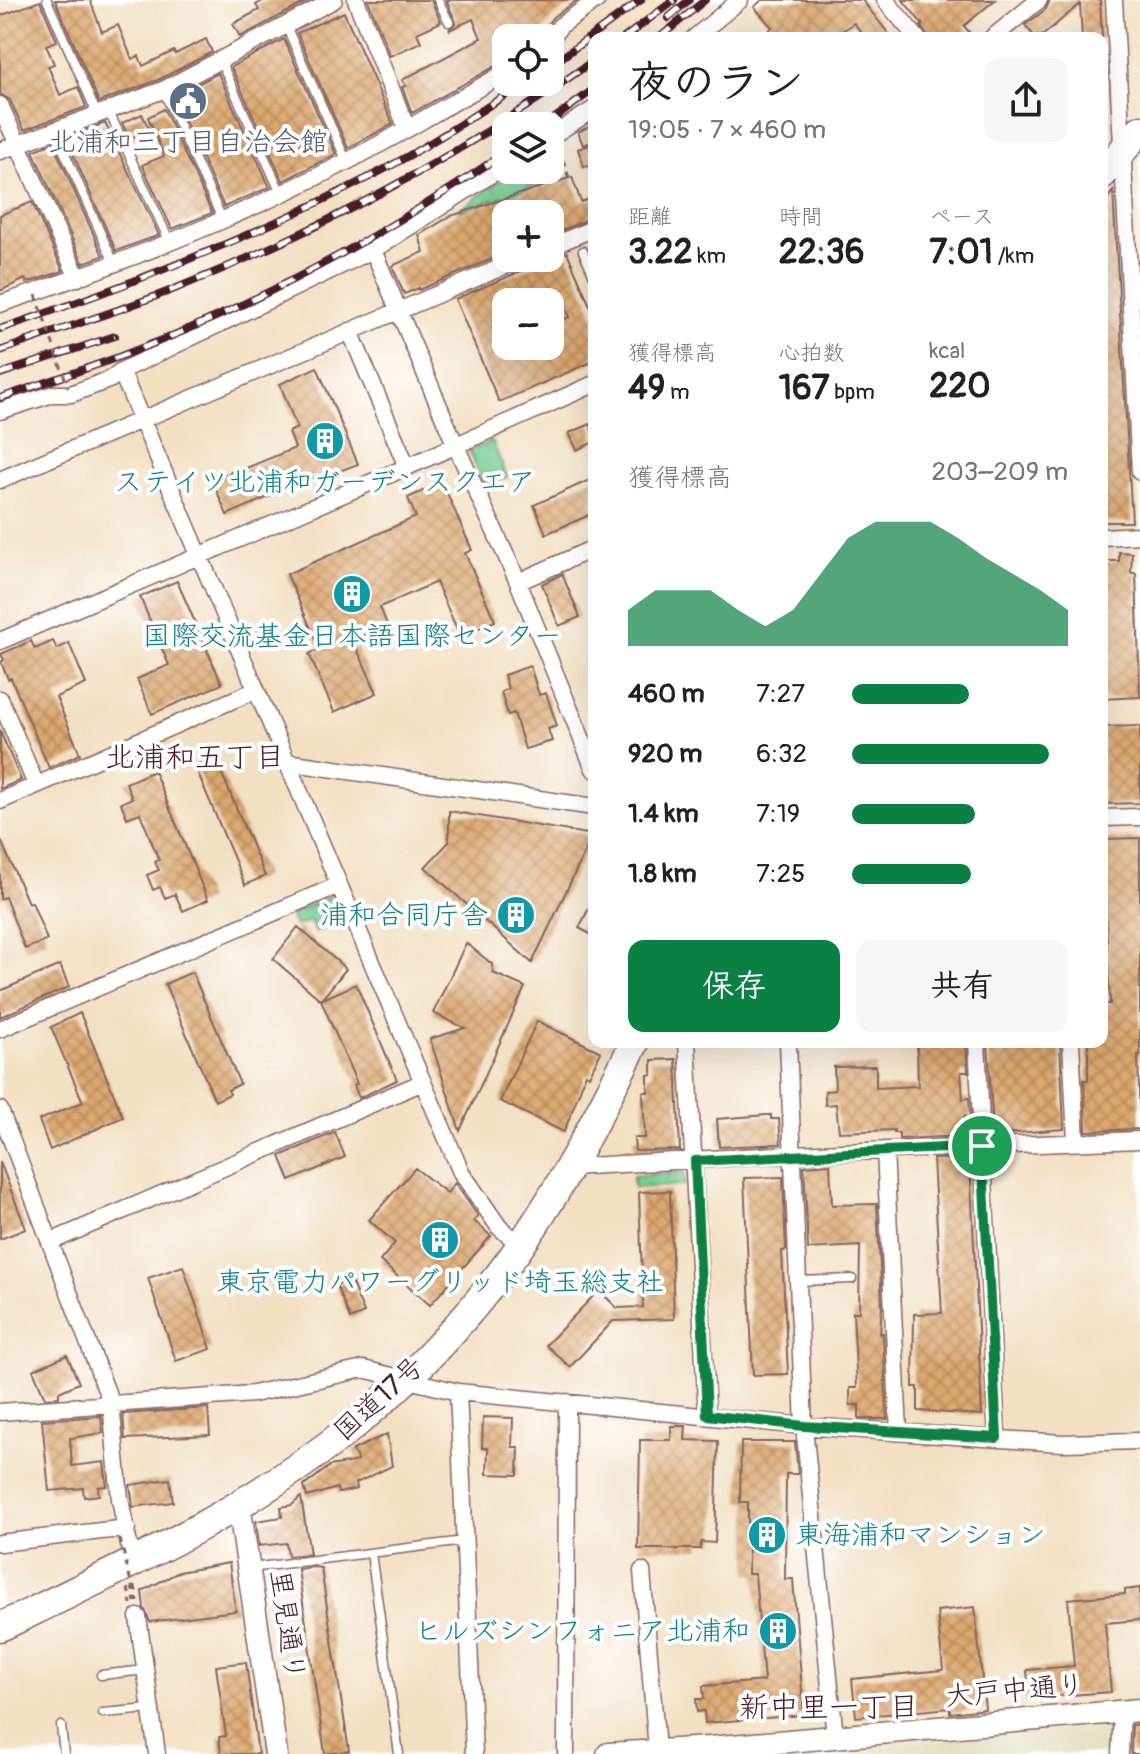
<!DOCTYPE html>
<html lang="ja">
<head>
<meta charset="utf-8">
<style>
  body { margin:0; font-family:Pangolin,"Klee One",sans-serif; background:#f6f6f6; color:#222; height:100vh; display:flex; flex-direction:column; font-size:30px; white-space:nowrap }
  * { box-sizing:border-box; margin:0 }
  p { font-size:26px; color:#767676 }
  .icon { flex:none; width:44px; height:44px; fill:none; stroke:currentColor; stroke-width:2; stroke-linecap:round; stroke-linejoin:round }
  .map { position:relative; flex:1; overflow:hidden }
  .sheet { position:absolute; left:588px; top:32px; width:520px; height:1016px; display:flex; flex-direction:column; background:#fff; border-radius:16px; box-shadow:0 8px 32px #0002 }
  .sheet>* { flex:none }
  .buttons { position:absolute; left:492px; top:24px; display:grid; gap:16px }
  .buttons a { display:grid; place-items:center; width:72px; height:72px; border-radius:16px; background:#fff; box-shadow:0 8px 32px #0002; font-size:40px }
  .pin { position:absolute; display:grid; place-items:center; width:68px; height:68px; color:#fff; margin:-34px; border:4px solid #fff; border-radius:50%; box-shadow:0 2px 8px #0007 }
  .round { display:grid; place-items:center; flex:none; width:84px; height:84px; border-radius:16px; background:#f6f6f6 }
  .head { display:flex; align-items:center; justify-content:space-between; height:136px; padding:0 40px }
  h1 { font-size:44px; font-weight:700; line-height:60px }
  .metrics { display:grid; grid-template-columns:repeat(3,1fr); gap:12px; height:136px; padding:8px 40px }
  .metrics div { display:grid; align-content:center }
  .metrics b { font-size:34px; font-weight:700 }
  .metrics small { font-size:22px; font-weight:400 }
  .metrics p { font-size:22px }
  .chart { height:224px; padding:16px 40px }
  .chart p { display:flex; justify-content:space-between }
  .chart svg { width:100%; height:144px; margin-top:8px; fill:#0b8043; opacity:.7 }
  .primary-button { display:flex; gap:16px; margin-top:auto; padding:16px 40px }
  .primary-button a { flex:1; height:92px; border-radius:16px; background:#0b8043; color:#fff; font-size:32px; font-weight:700; line-height:92px; text-align:center }
  .primary-button a+a { background:#f6f6f6; color:#222 }
  ul { padding:0 40px; list-style:none; font-size:26px }
  li { display:grid; grid-template-columns:128px 96px 1fr; align-items:center; height:60px }
  li i { height:20px; border-radius:10px; background:#0b8043 }
  .map>svg:first-child { display:block }
</style>
</head>
<body>
<div class="map">
<svg width="1140" height="1754" viewBox="0 0 1140 1754">
  <defs>
    <pattern id="park-crowns" width="20" height="18" patternUnits="userSpaceOnUse" patternTransform="scale(2)"><rect width="20" height="18" fill="#77cf95"/><path d="M2 6a3 3 0 1 1 6 0M12 15a3 3 0 1 1 6 0" fill="none" stroke="#68b181"/></pattern>
    <pattern id="building-cross-hatch" width="8" height="8" patternUnits="userSpaceOnUse" patternTransform="scale(2)"><rect width="8" height="8" fill="#dea970"/><path d="M0 0l8 8M0 8l8-8" fill="none" stroke="#b6895c"/></pattern>
  </defs>
  <rect width="100%" height="100%" fill="#fff"/>
  <filter id="ink" filterUnits="userSpaceOnUse"><feTurbulence type="fractalNoise" baseFrequency=".0125" numOctaves="2"/><feDisplacementMap in="SourceGraphic" scale="16" xChannelSelector="R" yChannelSelector="G"/><feConvolveMatrix kernelMatrix="1 2 1 2 8 2 1 2 1" color-interpolation-filters="sRGB"/></filter>
  <filter id="wash" filterUnits="userSpaceOnUse"><feTurbulence type="fractalNoise" baseFrequency=".006" numOctaves="4" result="noise"/><feDisplacementMap in="SourceGraphic" scale="32" xChannelSelector="R" yChannelSelector="G"/><feGaussianBlur stdDeviation="1.8" result="paint"/><feColorMatrix in="noise" values="0 0 0 0 0 0 0 0 0 0 0 0 0 0 0 0 0 1.4 0 .05"/><feComposite in="paint" operator="in"/></filter>
  <g filter="url(#wash)">
    <rect width="100%" height="100%" fill="#f2e0c3"/>
    <path fill="#e0ddbb" d="M1097,1727l14,10v17h-271l-1,-4z"/>
    <path fill="url(#park-crowns)" stroke="#607760" stroke-width="2" d="M554,142l11,34 -108,36 58,-42h35v-25z
      M492,441l15,36 -23,9 -15,-35z
      M331,896l7,3 8,21 -31,12 -5,-11 -15,5 -5,-12z
      M684,1172l1,13 -51,3 -1,-12z"/>
    <g id="blocks">
      <path fill="url(#building-cross-hatch)" fill-rule="evenodd" d="M55,0h35l12,32 16,-7 14,34 7,-3 4,10 31,-15 1,3 31,-15 6,13 -54,28 -59,22z
        M264,0h46l-70,37 -7,-13 26,-14 -3,-5z
        M368,0h63l10,22 -24,11 4,9 -31,14z
        M446,0h132l-25,17 -13,17 -6,4h-28v22l-94,53 -10,-26 4,-1 -4,-6 79,-42 -8,-19 -24,11 7,-8z
        M762,0h100l30,38h-27l-11,-15 -22,15h-57l-6,-7 3,-4 -18,-20z
        M903,0h92l-31,26 10,12h-46l-7,-12 2,-1z
        M1050,0h50l2,38h-20l-2,-34 -38,32h-8l-9,-11 21,-16z
        M40,1l17,40 -11,4 8,19 -6,2 12,29 18,-8 8,20 -62,23 -14,-30 -10,-6v-78z
        M344,12l49,112 -45,24 -51,-115z
        M284,39l52,115 -53,27 -52,-114z
        M218,73l52,114 -46,20 -47,-104 2,-1 -3,-6z
        M164,109l48,104 -40,16 -30,-64 22,-9 -16,-39z
        M142,114l7,15 -20,9 -7,-15z
        M105,123l54,112 -43,16 -50,-113z
        M594,124v17l-11,4 -5,-13z
        M53,143l50,113 -20,7 -50,-112z
        M590,145l4,19 -10,3 -6,-18z
        M572,177l9,25 13,-5v20l-44,18v-27l-17,6h-27v39l-87,37v-2l-15,6 -12,-28 32,-14 -5,-17 32,-19z
        M1113,191l19,331h-30v-316z
        M32,202l31,69 -36,12 -2,-4 -25,12v-76z
        M567,252l27,63v46l-95,41 -44,-103zM536,293l4,8 20,-8 10,24 -20,8v21h-47l-10,-26 13,-5v-13h9z
        M317,367l41,97 -39,15 -2,-3 -90,39 -15,-35 21,-9 1,2 61,-25 -6,-16 8,-4 -17,-44z
        M591,424l3,18 -17,8 -8,-17z
        M594,478v35l-48,21 -12,-29z
        M442,482l30,68 -7,3 30,68 -35,15 -24,-54 -56,25 7,18 -34,15 24,53 -43,19 -25,-58 11,-5 -33,-75 129,-57 -8,-19z
        M1119,552l13,1 -1,20h5l4,124 -38,2v-138h17z
        M562,574l18,43 -21,9 -17,-42z
        M177,581l45,103 -70,30 -15,-35 32,-14 -29,-68z
        M31,641l4,8 18,-8 4,8 12,-6 17,41 -30,13 24,57 -31,14 -38,-90 -3,1 -7,-17 3,-2 -3,-6z
        M530,666l9,29 7,-2 11,33 -9,3 4,12 -27,8 -11,-36 -6,2 -7,-23 7,-3 -4,-14z
        M1140,726v77l-38,1v-77z
        M0,731l21,49 -21,9z
        M215,757l50,119 -20,9 -50,-119z
        M154,771l54,129 -25,11 -8,-17 -10,4 -5,-11 -7,3 -6,-15 12,-5 -4,-8 4,-2 -19,-47 -13,5 -6,-15 11,-5 -6,-15z
        M449,811l144,24 -61,128 -107,-96 24,-25z
        M0,838l28,65 4,-1 15,38 -22,9 -20,-52 -5,2z
        M1140,838v217h-2l2,74 -54,2 -2,-51h4v-38h14v-38h8l-8,-165z
        M594,898v38l-15,-8z
        M298,927l48,42 -25,31 -48,-41z
        M466,943l26,21 1,9 32,14 -65,144 -30,-92 35,-11 -32,-15z
        M60,965l9,22 -69,30v-26z
        M192,972l48,112 -12,6 2,4 -15,7 -50,-117z
        M356,984l41,96 -38,18 -5,-13 3,-1 -36,-84z
        M80,1013l43,104 -73,33 -11,-30 44,-18 -32,-75z
        M537,1021l64,31 -12,24 -3,-2 -22,58 -64,-31z
        M917,1042h49l2,30h-7l2,27 6,-1 1,19h-6v19l-65,3v-6h-5v-3l-55,2 -3,-28 -11,1v-14l10,-1 -1,-23 42,-1v22l42,-2z
        M988,1042h72l4,87 -71,6z
        M676,1059l4,91 -45,1 -1,-13h11l-2,-46h5v-17h4v-15z
        M767,1115h4v4h8l2,25 -62,3 -2,-28z
        M335,1132l10,25 -55,24 -10,-25z
        M966,1158l4,1 12,256 -64,-4v-24h-5l1,-73 28,-1 -9,-154z
        M0,1162l26,67 -26,10z
        M830,1164l2,41 45,-1 5,102 -2,28 3,-1 4,86h-28v-14h-9v-17h7l-4,-76h6l1,-66 -52,3 -4,-83z
        M415,1168l32,25 8,-10 23,33 -4,5 17,15 -61,69 -50,-44 15,-18 -26,-23z
        M783,1177l3,73 -4,1 6,123 -35,1 -9,-197z
        M670,1191l4,128 -61,2 -43,46 -24,-22 53,-55 18,18 26,-1 -4,-115z
        M183,1266l28,83 -35,12 -28,-83z
        M350,1279l14,34 -14,6 -14,-34z
        M67,1355l12,28 -20,9v5l-14,1 -12,-28z
        M208,1408l2,27 -85,4 -2,-25z
        M101,1416l2,17 -33,5 2,28 32,-4 3,24 -9,1 1,8 -15,2 -1,-9 -34,3 -7,-71z
        M483,1417l30,1 -1,29h7l-1,28 -31,-1 1,-26h-6z
        M671,1426h15l-1,14 33,1 -3,102 -14,-1 -1,7h-62l2,-109h31z
        M387,1434l5,32 -36,17 1,6 -19,4 -1,-5 -30,9 -3,-11 26,-20 28,-5 -5,-11z
        M741,1442h54l3,32h-12l-1,105h8l11,136 -99,8 -1,-12 -7,1 -1,-13h8l-1,-13 61,-5 -9,-107h-7v-72h-8z
        M170,1479l3,23 -40,5 -3,-22z
        M301,1497l9,57 -22,2 -2,-13 -27,3 -3,-25 26,-4 -1,-10 11,-2z
        M229,1563l7,48 -86,11 -6,-14 -2,-17 37,-19z
        M312,1567l9,1 28,183 -24,3 -27,-185z
        M1140,1588v32l-35,3 6,69 -82,6 -2,-28 47,-4 -6,-67 57,-5v-4z
        M975,1607l10,102 -35,4v-5l-94,9 -4,-38 91,-9 -6,-59z
        M246,1662l12,92h-37l-2,-17 7,-1 -10,-70z
        M1140,1724v30h-9l1,-29z"/>
    </g>
  </g>
  <g filter="url(#ink)">
    <use href="#blocks" fill-opacity="0" stroke="#856360" stroke-width="2"/>
    <g fill="none" stroke-linecap="round" stroke-linejoin="round">
      <g stroke="#856360" stroke-width="11">
        <path id="lane" d="M47,0l50,114
          M438,0l11,22
          M286,26l61,136
          M220,60l61,133
          M163,90l60,131
          M108,110l62,132
          M55,131l59,132
          M583,251l11,25
          M799,1281l53,-2
          M371,1553l28,201
          M251,1568l213,-27
          M101,1675l44,-5
          M103,1713l47,-4
          M61,1726l3,28"/>
      </g>
      <g stroke="#856360" stroke-width="19">
        <path id="street" d="M356,0l51,129
          M885,0l32,38
          M1114,0l26,472
          M694,38l46,-38
          M992,38l47,-38
          M550,39l10,-13 37,-26
          M0,105l78,173
          M550,137l44,-28
          M0,151l163,-61 171,-90
          M550,247l44,-19
          M373,250l82,194 63,138 76,187
          M0,304c150,-50 296,-109 433,-190 24,-14 50,-27 73,-43
          M350,331l57,136
          M121,371l340,801 38,55 21,18
          M0,411l53,-17h18l40,-15 10,-8 252,-121 133,-85
          M0,480l523,-222
          M1102,537l38,-2
          M518,582l76,-34
          M0,641l407,-174 187,-83
          M0,699l36,86
          M287,762l307,45
          M0,801l256,-111
          M1102,818l38,-1
          M0,1029l339,-144
          M687,1042l20,373
          M788,1042l16,384 31,311
          M977,1042l20,396
          M1071,1042l5,99
          M0,1110l111,293 9,96 9,46 8,16
          M885,1150l14,282
          M570,1167l223,-13 347,-14
          M50,1242l373,-160
          M458,1392l16,362
          M0,1412l253,-18 110,-25 95,23 346,34 258,17 78,-2
          M0,1543l127,-15
          M642,1571l15,179
          M138,1617l19,137
          M566,1754l1,-352
          M1120,1754l2,-43"/>
      </g>
      <g stroke="#856360" stroke-width="25">
        <path id="secondary" d="M239,1504l37,250
          M608,1754l101,-6 431,-38"/>
      </g>
      <g stroke="#856360" stroke-width="31">
        <path id="highway" d="M1102,175l38,-45
          M0,1627c121,-58 248,-116 353,-201 58,-47 111,-104 155,-163 51,-69 89,-145 127,-221"/>
      </g>
      <path stroke="#856360" stroke-width="3" stroke-dasharray="6 6" stroke-linecap="butt" d="M559,149l10,29
        M132,1586l3,16
        M135,1586l3,16
        M128,1588l3,16"/>
      <use href="#lane" stroke="#fff" stroke-width="8"/>
      <use href="#street" stroke="#fff" stroke-width="16"/>
      <use href="#secondary" stroke="#fff" stroke-width="22"/>
      <use href="#highway" stroke="#fff" stroke-width="28"/>
      <g stroke="#4a1f2b" stroke-width="8">
        <path id="rail" d="M668,18l21,-18
          M624,38l50,-38
          M659,38l46,-38
          M550,66l91,-66
          M544,126l50,-37
          M0,329c130,-44 259,-94 381,-158 50,-26 97,-59 145,-89
          M0,351c57,-21 116,-39 172,-61 149,-60 292,-136 422,-230
          M0,374l115,-38
          M0,398c40,-14 81,-27 121,-42 135,-50 266,-123 385,-204"/>
      </g>
      <use href="#rail" stroke="#fff" stroke-width="5" stroke-dasharray="15" stroke-linecap="butt"/>
      <path stroke="#856360" stroke-width="3" stroke-dasharray="6 6" stroke-linecap="butt" d="M36,295l32,92
        M120,1539l12,47"/>
    </g>
  </g>
  <g fill="none" stroke-linecap="round" stroke-linejoin="round" filter="url(#ink)">
    <g stroke="#fff" stroke-width="16">
      <path id="route" d="M982,1146l15,292 -193,-12 -97,-11 -12,-254z"/>
    </g>
    <use href="#route" stroke="#0b8043" stroke-width="10"/>
  </g>
  <defs>
    <g id="civic-disc" transform="scale(2)"><circle r="9.5" fill="#5c6f8a" stroke="#fff"/><path d="M-.6-6.5H3V-4.5H.6V-3L4-1V1h2V6H-6V1h2V-1L-.6-3ZM-1.2 2.5V6h2.4V2.5Z" fill="#fff"/></g>
    <g id="building-disc" transform="scale(2)"><circle r="9.5" fill="#0f9aa8" stroke="#fff"/><path d="M-4-6H4V6H1V3H-1V6H-4ZM-2.5-4.3h1.7v1.8h-1.7ZM.8-4.3h1.7v1.8H.8ZM-2.5-1h1.7V.8h-1.7ZM.8-1h1.7V.8H.8Z" fill="#fff"/></g>
  </defs>
  <g fill-rule="evenodd">
    <use href="#civic-disc" x="188" y="101"/>
    <use href="#building-disc" x="325" y="441"/>
    <use href="#building-disc" x="352" y="594"/>
    <use href="#building-disc" x="516" y="915"/>
    <use href="#building-disc" x="440" y="1240"/>
    <use href="#building-disc" x="767" y="1535"/>
    <use href="#building-disc" x="778" y="1631"/>
  </g>
  <g text-anchor="middle" dominant-baseline="central" stroke-width="8" stroke-linejoin="round" paint-order="stroke">
    <g font-size="28" fill="#4e5e75" stroke="#fff">
      <text x="188" y="142">北浦和三丁目自治会館</text>
    </g>
    <g font-size="28" fill="#0d838f" stroke="#fff">
      <text x="325" y="482">ステイツ北浦和ガーデンスクエア</text>
      <text x="352" y="636">国際交流基金日本語国際センター</text>
      <text x="488" y="915" text-anchor="end">浦和合同庁舎</text>
      <text x="440" y="1282">東京電力パワーグリッド埼玉総支社</text>
      <text x="795" y="1535" text-anchor="start">東海浦和マンション</text>
      <text x="750" y="1631" text-anchor="end">ヒルズシンフォニア北浦和</text>
    </g>
    <g font-size="28" fill="#4a1f2b" stroke="#fff">
      <text transform="translate(379 1399) rotate(-42)">国道17号</text>
      <text transform="translate(287 1625) rotate(82)">里見通り</text>
      <text transform="translate(1015 1691) rotate(-5)">大戸中通り</text>
    </g>
    <g font-size="30" fill="#4a1f2b" stroke="#fff">
      <text x="195" y="757">北浦和五丁目</text>
      <text x="829" y="1707">新中里一丁目</text>
    </g>
  </g>
</svg>
<div class="buttons">
<a><svg class="icon" aria-label="locate" viewBox="0 0 24 24"><circle cx="12" cy="12" r="6"/><path d="M12 2v4M12 18v4M2 12h4M18 12h4"/></svg></a>
<a><svg class="icon" aria-label="layers" viewBox="0 0 24 24"><path d="M12 4l9 5-9 5-9-5zM3 14l9 5 9-5"/></svg></a>
<a>+</a>
<a>−</a>
</div>
<div class="pin" style="left:982px;top:1146px;background:#1e9e55"><svg class="icon" aria-label="arrive" viewBox="0 0 24 24"><path d="M6 21V4h12l-3 4 3 4H6"/></svg></div>
<section class="sheet">
<div class="head"><div><h1>夜のラン</h1><p>19:05 · 7 × 460 m</p></div><a class="round"><svg class="icon" aria-label="share" viewBox="0 0 24 24"><path d="M12 15V3M7 8l5-5 5 5M5 13v7h14v-7"/></svg></a></div>
<div class="metrics">
<div><p>距離</p><b>3.22<small> km</small></b></div>
<div><p>時間</p><b>22:36</b></div>
<div><p>ペース</p><b>7:01<small> /km</small></b></div>
</div>
<div class="metrics">
<div><p>獲得標高</p><b>49<small> m</small></b></div>
<div><p>心拍数</p><b>167<small> bpm</small></b></div>
<div><p>kcal</p><b>220</b></div>
</div>
<div class="chart"><p><span>獲得標高</span>203–209 m</p>
<svg viewBox="0 0 160 44" preserveAspectRatio="none"><path d="M0 44V33L10 27L20 27L30 27L40 33L50 38L60 33L70 22L80 11L90 6L100 6L110 6L120 11L130 17L140 22L150 27L160 33V44z"/></svg>
</div>
<ul>
<li><b>460 m</b>7:27<i style="width:54%"></i></li>
<li><b>920 m</b>6:32<i style="width:91%"></i></li>
<li><b>1.4 km</b>7:19<i style="width:57%"></i></li>
<li><b>1.8 km</b>7:25<i style="width:55%"></i></li>
</ul>
<div class="primary-button"><a>保存</a><a>共有</a></div>
</section>
</div>
</body>
</html>
